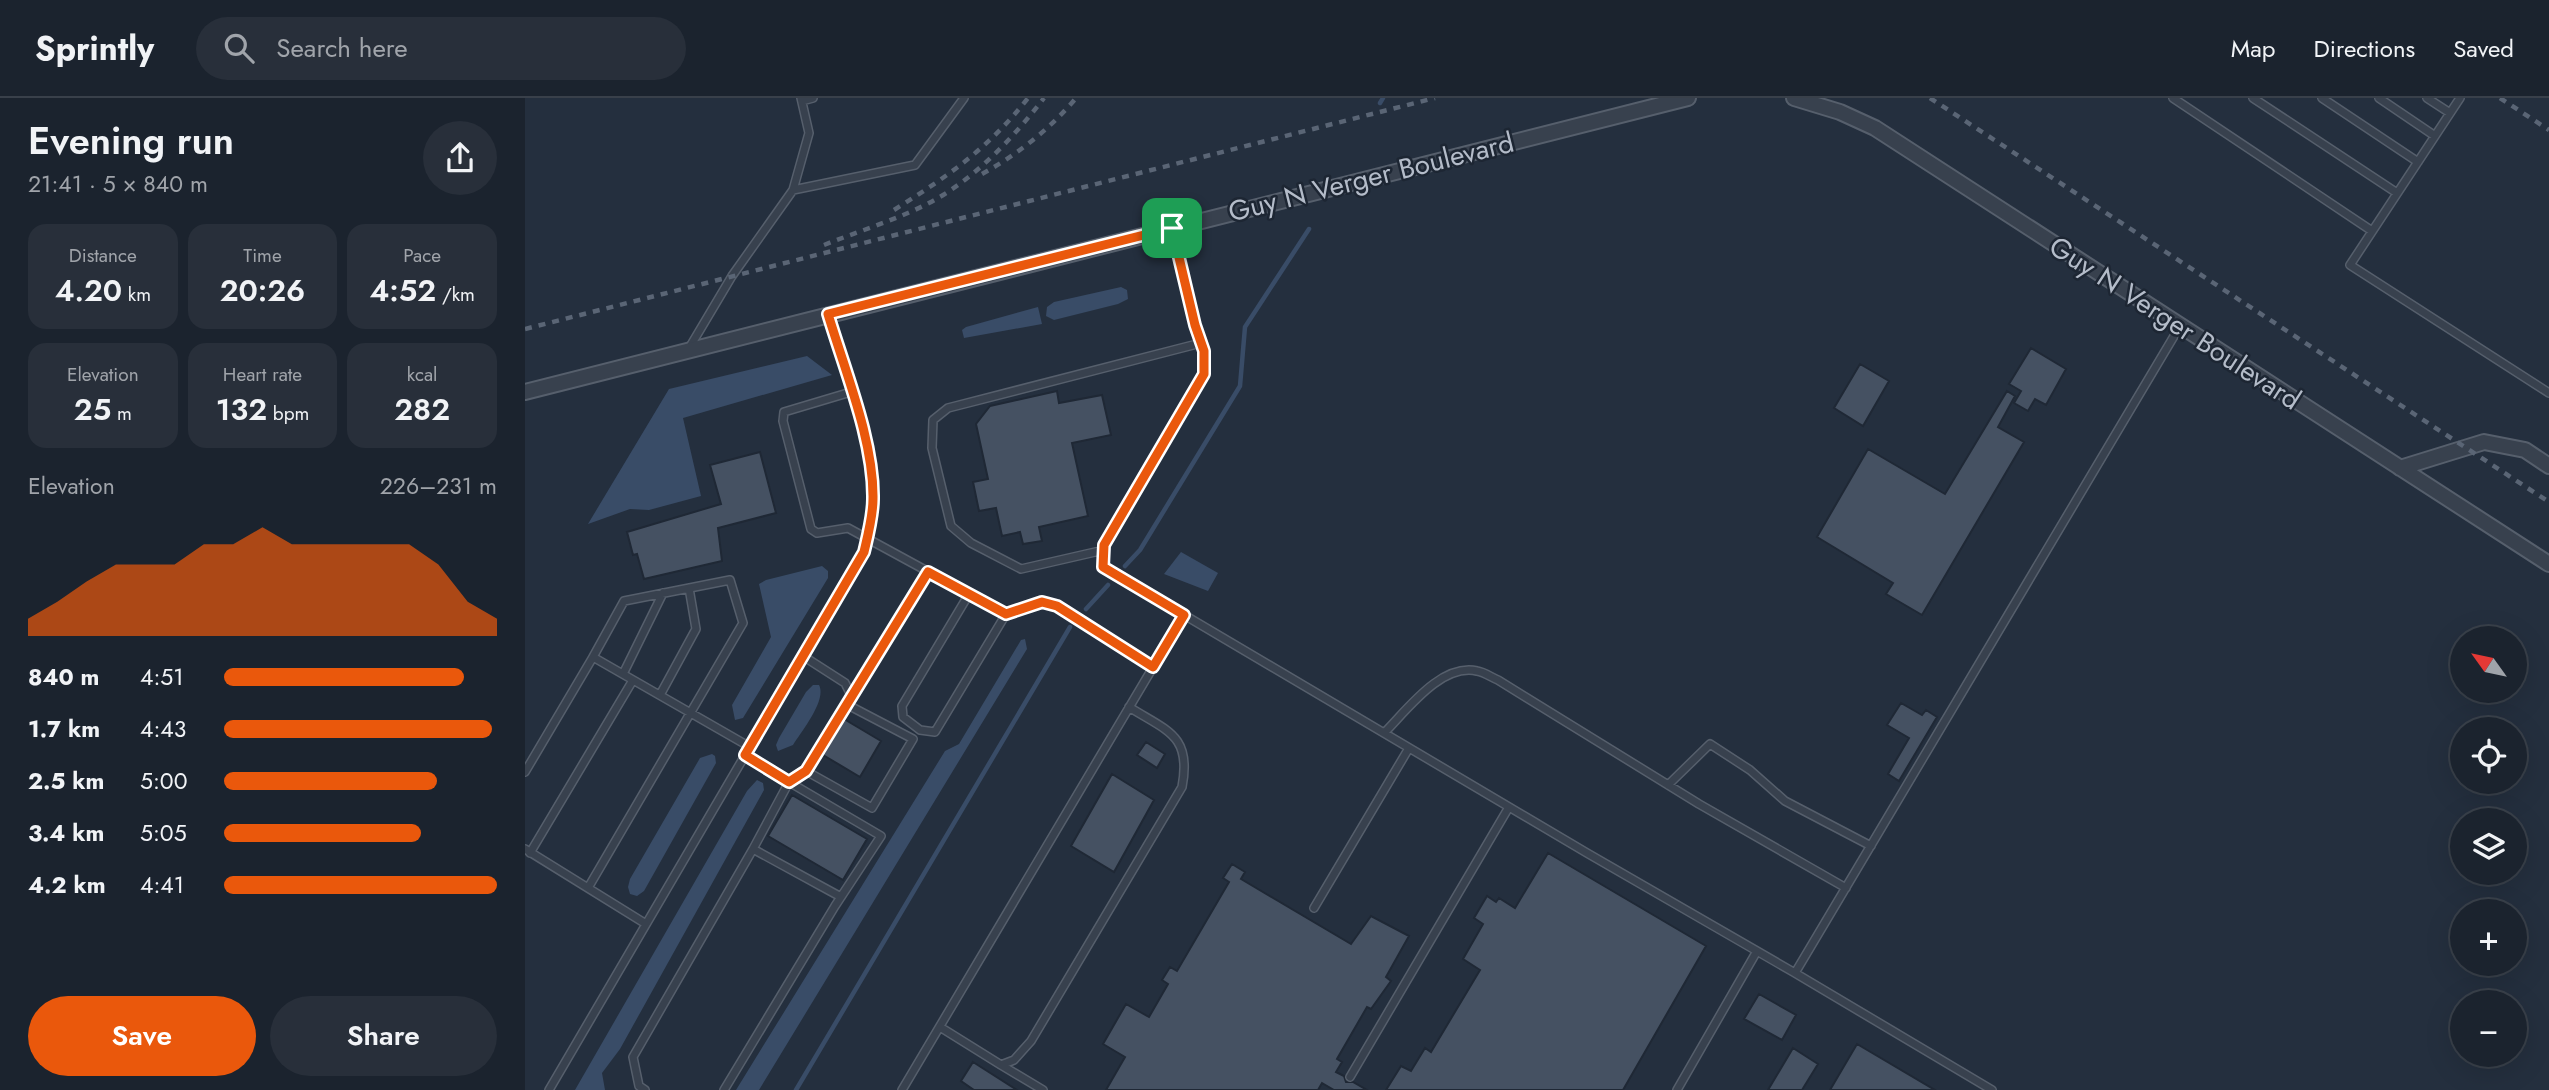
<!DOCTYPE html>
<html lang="en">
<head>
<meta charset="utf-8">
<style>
  body { margin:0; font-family:Jost,sans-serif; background:#282f3a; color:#f1f3f6; height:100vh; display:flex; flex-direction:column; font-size:26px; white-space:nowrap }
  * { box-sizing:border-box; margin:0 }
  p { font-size:23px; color:#a0a4aa }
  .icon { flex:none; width:38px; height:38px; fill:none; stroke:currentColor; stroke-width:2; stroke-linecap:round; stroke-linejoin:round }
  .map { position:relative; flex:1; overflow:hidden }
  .details { display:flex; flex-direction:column; background:#1b232e; width:525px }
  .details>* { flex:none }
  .needle { width:46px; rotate:303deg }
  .fabs { position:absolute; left:1925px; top:528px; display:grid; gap:14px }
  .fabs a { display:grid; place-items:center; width:77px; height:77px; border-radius:50%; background:#1b232e; box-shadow:0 7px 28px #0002,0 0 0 2px #39404a; font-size:35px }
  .pin { position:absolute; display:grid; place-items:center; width:60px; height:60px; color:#fff; margin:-30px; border-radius:14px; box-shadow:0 4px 10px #0006 }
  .round { display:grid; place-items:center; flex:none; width:74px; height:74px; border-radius:37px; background:#282f3a }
  .overview { display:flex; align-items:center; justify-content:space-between; height:119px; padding:0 28px }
  h1 { font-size:38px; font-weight:600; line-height:52px }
  .metrics { display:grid; grid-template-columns:repeat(3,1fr); gap:10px; height:119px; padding:7px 28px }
  .metrics div { display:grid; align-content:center; border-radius:18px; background:#282f3a; text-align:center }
  .metrics b { font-size:30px; font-weight:600 }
  .metrics small { font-size:19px; font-weight:400 }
  .metrics p { font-size:19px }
  .chart { height:196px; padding:14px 28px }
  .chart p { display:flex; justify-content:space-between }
  .chart svg { width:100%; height:126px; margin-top:7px; fill:#ea580c; opacity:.7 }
  .primary-button { display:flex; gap:14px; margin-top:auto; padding:14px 28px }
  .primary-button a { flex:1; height:80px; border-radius:42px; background:#ea580c; color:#fff; font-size:28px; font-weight:600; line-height:80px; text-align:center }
  .primary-button a+a { background:#282f3a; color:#f1f3f6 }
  ul { padding:0 28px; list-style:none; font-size:23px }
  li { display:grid; grid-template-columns:112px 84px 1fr; align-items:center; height:52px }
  li i { height:18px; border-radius:9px; background:#ea580c }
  header { display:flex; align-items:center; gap:42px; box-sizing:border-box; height:98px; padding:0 35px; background:#1b232e; border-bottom:2px solid #39404a }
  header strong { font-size:33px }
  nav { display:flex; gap:38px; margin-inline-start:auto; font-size:24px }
  .search { width:490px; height:63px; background:#282f3a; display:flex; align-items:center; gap:18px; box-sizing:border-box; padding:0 24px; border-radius:38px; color:#a0a4aa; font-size:26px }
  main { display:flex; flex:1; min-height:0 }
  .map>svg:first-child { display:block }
</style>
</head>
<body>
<header>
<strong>Sprintly</strong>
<div class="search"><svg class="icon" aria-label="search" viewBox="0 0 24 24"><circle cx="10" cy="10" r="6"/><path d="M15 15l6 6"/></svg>Search here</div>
<nav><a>Map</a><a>Directions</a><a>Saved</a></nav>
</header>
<main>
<section class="details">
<div class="overview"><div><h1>Evening run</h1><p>21:41 · 5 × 840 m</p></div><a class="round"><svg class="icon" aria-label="share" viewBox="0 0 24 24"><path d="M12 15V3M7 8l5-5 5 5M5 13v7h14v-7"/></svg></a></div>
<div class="metrics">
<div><p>Distance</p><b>4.20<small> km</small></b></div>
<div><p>Time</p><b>20:26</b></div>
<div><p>Pace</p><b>4:52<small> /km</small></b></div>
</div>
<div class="metrics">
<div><p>Elevation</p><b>25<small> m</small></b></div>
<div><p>Heart rate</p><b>132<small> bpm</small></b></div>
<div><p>kcal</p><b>282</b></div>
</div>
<div class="chart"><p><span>Elevation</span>226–231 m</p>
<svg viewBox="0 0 160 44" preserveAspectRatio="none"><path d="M0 44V38L10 32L20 25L30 19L40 19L50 19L60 12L70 12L80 6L90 12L100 12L110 12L120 12L130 12L140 19L150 32L160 38V44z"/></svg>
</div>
<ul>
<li><b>840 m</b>4:51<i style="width:88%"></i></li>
<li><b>1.7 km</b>4:43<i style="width:98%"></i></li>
<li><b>2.5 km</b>5:00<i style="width:78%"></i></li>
<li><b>3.4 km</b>5:05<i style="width:72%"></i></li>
<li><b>4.2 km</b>4:41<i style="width:100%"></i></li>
</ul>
<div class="primary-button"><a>Save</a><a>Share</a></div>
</section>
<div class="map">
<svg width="2024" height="992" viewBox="0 0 2024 992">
  <rect width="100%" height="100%" fill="#242f3e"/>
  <path fill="#394c67" d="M596,189l6,3 1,9 -10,5 -64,16 -8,-4 1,-9 7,-5z
    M513,209l4,17 -78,14 -2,-8 4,-3z
    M282,258l25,19 -149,43 18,78 -52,14 -19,-1 -42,15 81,-135z
    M656,454l37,21 -10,18 -44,-17z
    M297,468l6,5v7l-85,140 -8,2 -3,-15 39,-68 -12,-53 7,-4z
    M500,541l2,10 -268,441h-23l209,-339 14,-7 62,-104z
    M288,587h6c8,15 -17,46 -26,60l-15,6 -2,-6 3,-7 27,-46z
    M187,656l3,2 1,7 -72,128 -7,5 -7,-2 -2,-7 2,-8 70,-121z
    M232,682l6,3 1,7 -144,259 -18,24 3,17h-30l172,-299z"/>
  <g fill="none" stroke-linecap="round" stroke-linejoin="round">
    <path stroke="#394c67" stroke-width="4.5" d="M855,5l3,-5
      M600,468l15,-16 100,-164 5,-59 64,-98
      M561,511l22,-24
      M271,992l274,-463"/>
  </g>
  <path fill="#455162" stroke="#1f2835" stroke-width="2" d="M1506,250l35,21 -20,36 -11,-6 -7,12 -14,-8 7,-12 -12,-7z
    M1335,266l29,17 -26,45 -29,-18z
    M532,293l2,12 43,-8 9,40 -39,8 16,73 -49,11 3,14 -19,3 -3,-12 -18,4 -6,-28 -17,3 -6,-29 15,-3 -12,-55 14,-18z
    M1482,293l8,5 -17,31 26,15 -102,173 -36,-21 7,-11 -76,-46 51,-88 77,45z
    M235,354l16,61 -58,15 4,33 -78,18 -7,-25 -4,1 -6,-23 94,-28 -11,-39z
    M1376,605l21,12 4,-5 11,7 -38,64 -11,-7 21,-36 -22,-13z
    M319,621l37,22 -21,36 -37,-22z
    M621,644l19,12 -8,14 -20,-13z
    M587,676l42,26 -40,72 -43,-26z
    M267,697l75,44 -24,41 -75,-44z
    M1023,755l158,93 -83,144h-237l15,-24 10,5 14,-23 6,4 49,-82 -17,-11 20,-35 -9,-6 13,-22 9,6 3,-4 16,10z
    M707,766l13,8 -4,7 110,65 20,-28 38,20 -23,41 5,4 -20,28 -4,-2 -30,52 5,3 -6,10 8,4 2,6h7l14,8h-33l-12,-7 -4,7h-212l19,-33 -22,-13 23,-40 23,13 19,-33 -6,-4 8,-13 7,4 52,-89 -6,-4z
    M1234,896l37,21 -14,25 -38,-21z
    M1332,946l78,46h-105z
    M1268,950l25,16 -16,26h-34z
    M448,964l44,28h-43l-13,-9z"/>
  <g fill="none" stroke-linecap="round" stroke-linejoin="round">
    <g stroke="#565f6c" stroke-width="10">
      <path id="lane" d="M1648,0l199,133
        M1728,0l144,95
        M1797,0l96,64
        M1854,0l56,38
        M1902,0l23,15
        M1935,0l-110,167 199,128
        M277,3l11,-3
        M268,92l122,-25 49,-67
        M647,130l23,97 9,26v23l-100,171 -1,22 484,286 208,120 385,-647
        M163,252l44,-74 61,-86 16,-57 -8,-35
        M326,294l-67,20 -1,9 28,108 6,4 31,-5 158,86 36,-12 15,4 96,61
        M579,452l-83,19 -50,-26 -20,-17 -19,-78 1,-28 15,-12 253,-65
        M444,496l-67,112 1,11 17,13 15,2 71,-118
        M98,576l40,-81
        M135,597l36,-66 -7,-41
        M326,597l77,-123
        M859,635c23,-23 57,-70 93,-62 7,1 14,6 21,9l201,124 147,84
        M220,657l44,27 17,-11 45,-76 -6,-12 -42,-27
        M281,673l66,37 41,-69 -67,-35
        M0,674l68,-115 157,90
        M1143,687l42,-41 40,26 35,31 86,45
        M0,751l121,75
        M228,751l88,48
        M5,755l103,-173
        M63,790l155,-265 -13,-43 -106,21 -31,56
        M789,810l95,-160
        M1270,875l197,117
        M415,929l61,38 13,-5 17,-19 151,-254c10,-52 -15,-56 -53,-80
        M476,967l42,25
        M825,979l159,-270
        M24,992l315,-538c4,-17 9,-36 9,-53 1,-58 -28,-128 -45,-184
        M120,992l-6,-4 -6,-29 120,-208 36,-67 92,54 -46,70 -111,184
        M377,992l282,-475
        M1152,992l80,-139"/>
    </g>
    <g stroke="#565f6c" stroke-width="18">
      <path id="street" d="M1269,0l46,14 35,16 674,436
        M0,294l1163,-294
        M1875,370l84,-26 41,8 24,16"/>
    </g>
    <use href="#lane" stroke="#38414e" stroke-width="7"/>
    <use href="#street" stroke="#38414e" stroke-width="14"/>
    <path stroke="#5a6575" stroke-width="4.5" stroke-dasharray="7 7" stroke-linecap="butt" d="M1405,0l619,404
      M1975,0l49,32
      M457,76c36,-20 68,-45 94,-76
      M369,112c54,-34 94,-61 134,-112
      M299,147c35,-14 72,-25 105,-42 46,-24 84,-65 115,-105
      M0,231l910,-231"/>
  </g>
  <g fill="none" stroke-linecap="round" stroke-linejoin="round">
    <g stroke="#fff" stroke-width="14">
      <path id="route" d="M647,130l23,97 9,26v23l-100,171 -1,22 81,48 -31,52 -96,-61 -15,-4 -36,12 -78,-42 -122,199 -17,11 -44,-27 119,-203c4,-17 9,-36 9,-53 1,-58 -28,-128 -45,-185z"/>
    </g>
    <use href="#route" stroke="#ea580c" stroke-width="9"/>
  </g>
  <g text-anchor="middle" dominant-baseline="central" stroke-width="5" stroke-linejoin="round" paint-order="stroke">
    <g font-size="28" fill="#b4bcc9" stroke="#1d2633">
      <text transform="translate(846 79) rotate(-14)">Guy N Verger Boulevard</text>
      <text transform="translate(1650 225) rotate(33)">Guy N Verger Boulevard</text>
    </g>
  </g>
</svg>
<div class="fabs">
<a><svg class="needle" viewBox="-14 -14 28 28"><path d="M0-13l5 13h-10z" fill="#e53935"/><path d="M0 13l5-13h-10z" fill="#a0a4aa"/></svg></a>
<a><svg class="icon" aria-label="locate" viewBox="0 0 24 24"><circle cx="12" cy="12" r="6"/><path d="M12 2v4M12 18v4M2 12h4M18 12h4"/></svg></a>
<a><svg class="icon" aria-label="layers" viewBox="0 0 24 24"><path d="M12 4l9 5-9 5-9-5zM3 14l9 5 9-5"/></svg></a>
<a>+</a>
<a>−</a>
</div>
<div class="pin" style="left:647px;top:130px;background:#1e9e55"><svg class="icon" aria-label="arrive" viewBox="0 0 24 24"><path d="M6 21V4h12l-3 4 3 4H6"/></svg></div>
</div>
</main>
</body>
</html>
